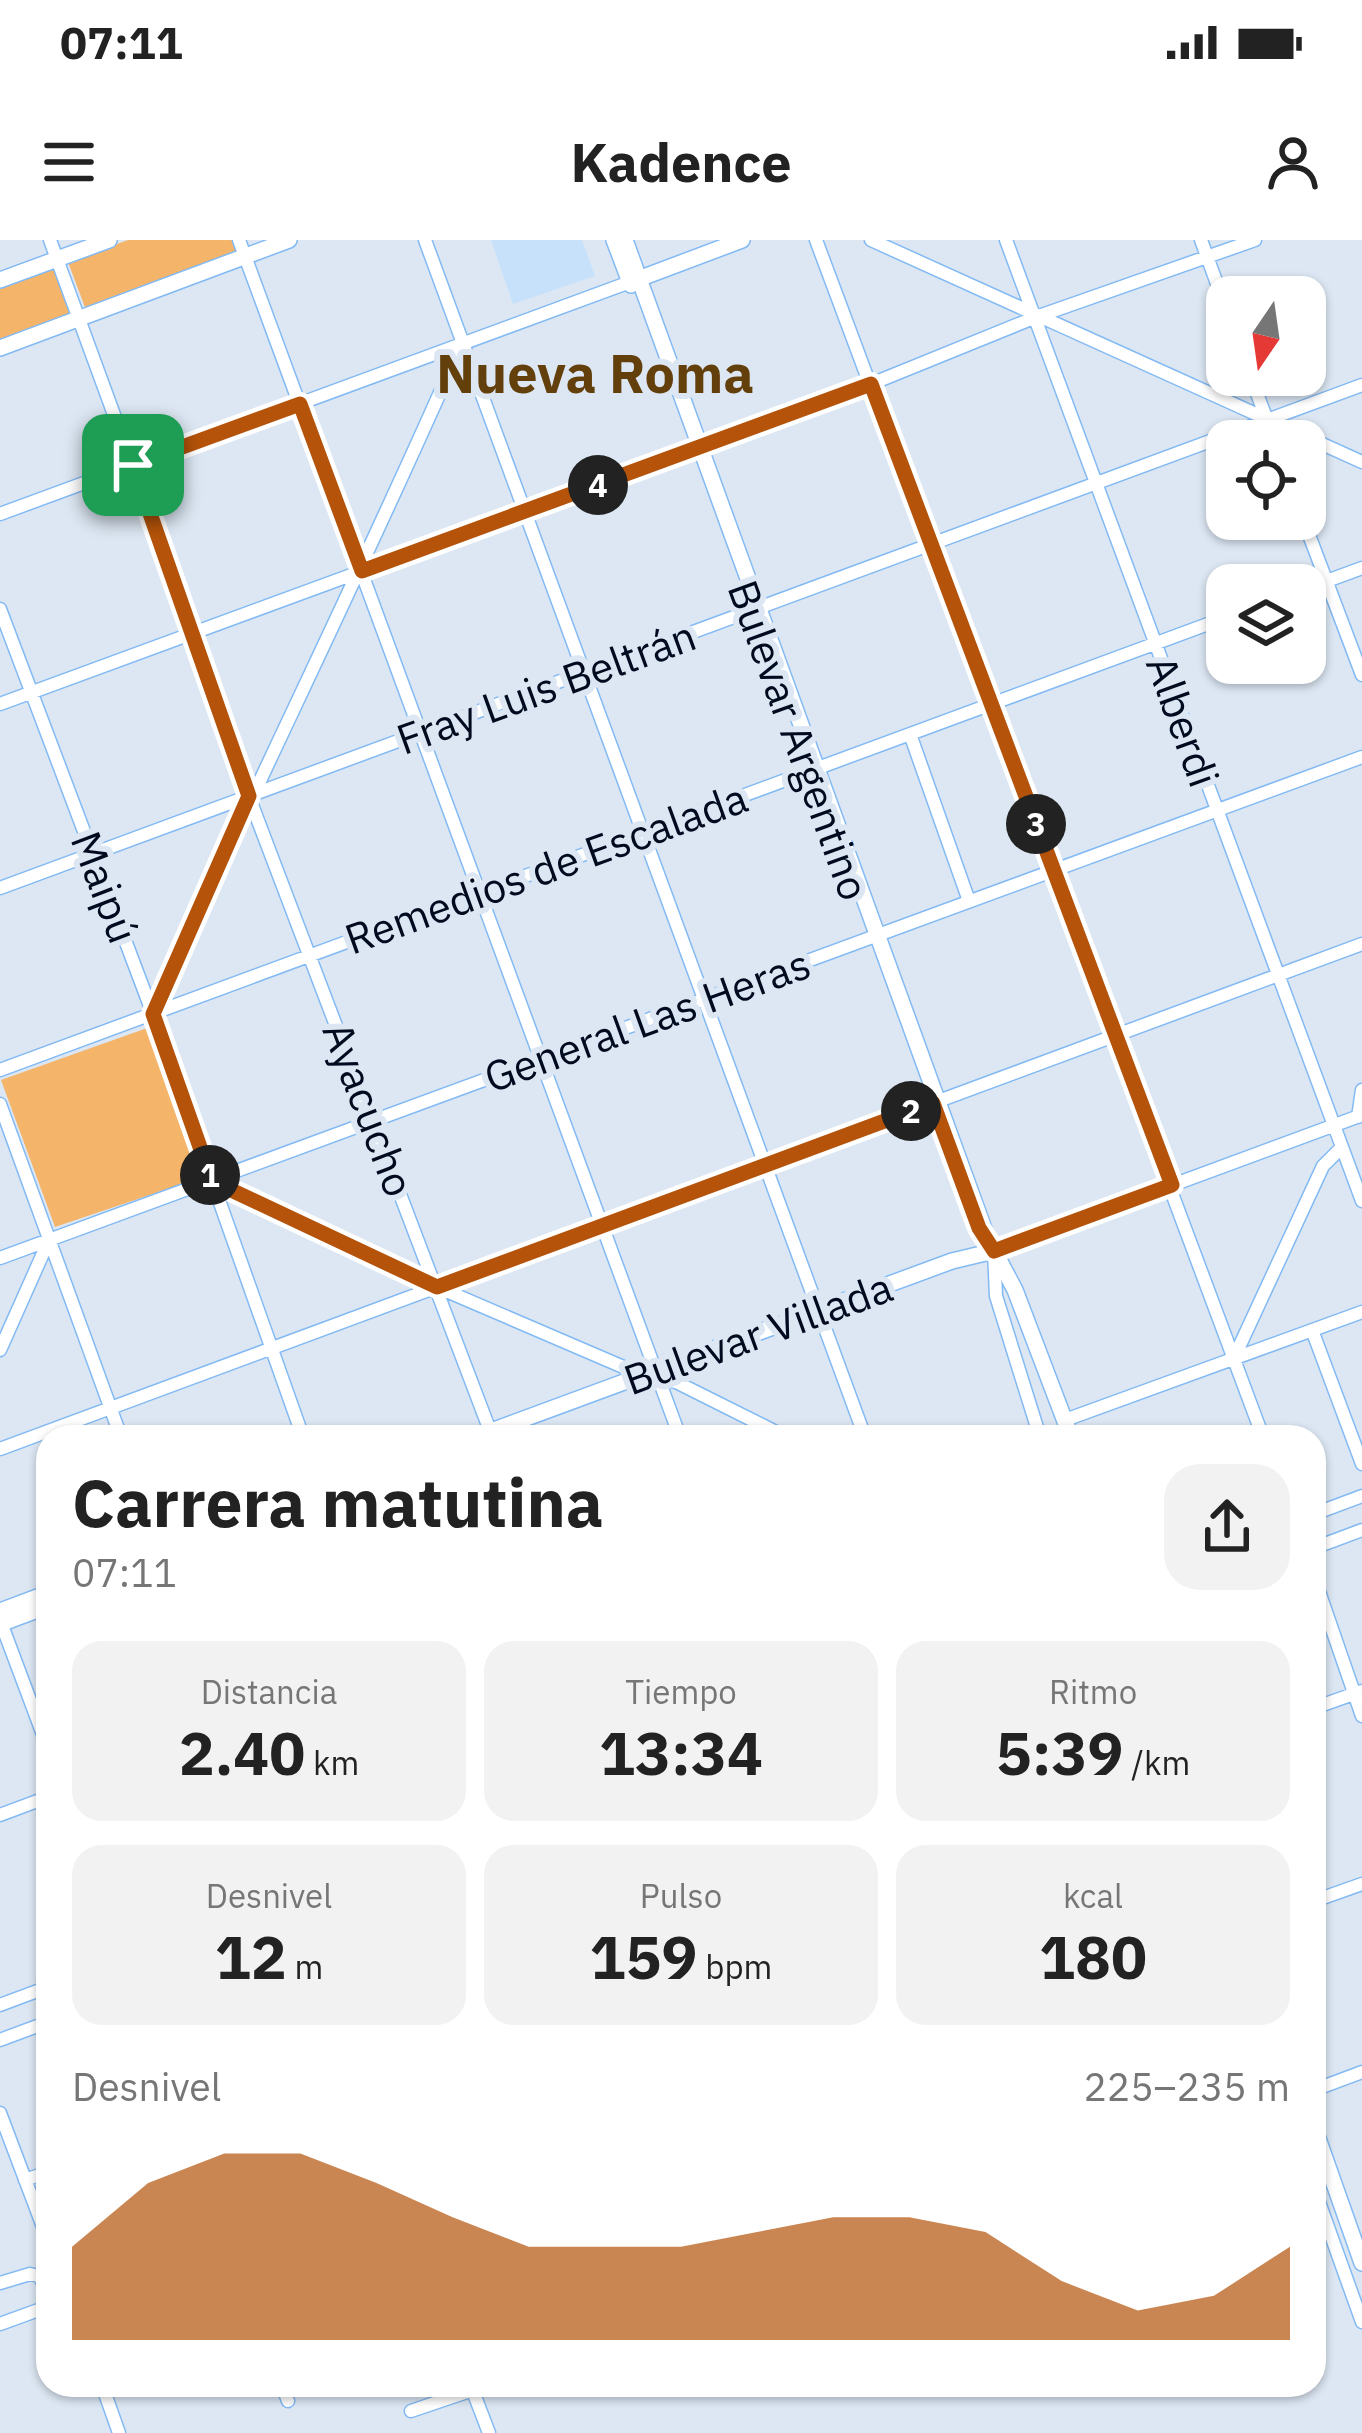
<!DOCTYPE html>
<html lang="es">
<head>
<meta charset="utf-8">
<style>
  body { margin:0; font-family:"IBM Plex Sans",sans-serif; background:#f2f2f2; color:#222; height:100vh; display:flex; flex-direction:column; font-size:45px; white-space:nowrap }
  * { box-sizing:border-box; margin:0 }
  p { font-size:39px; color:#767676 }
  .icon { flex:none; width:66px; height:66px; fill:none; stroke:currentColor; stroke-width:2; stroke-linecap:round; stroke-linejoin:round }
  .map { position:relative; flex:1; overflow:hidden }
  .drawer { position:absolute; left:36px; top:1185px; width:1290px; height:972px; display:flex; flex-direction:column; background:#fff; border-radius:36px; box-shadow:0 3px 9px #0004 }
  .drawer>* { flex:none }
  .needle { width:78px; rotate:193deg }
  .tools { position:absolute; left:1206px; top:36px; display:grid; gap:24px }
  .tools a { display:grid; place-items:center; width:120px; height:120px; border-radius:24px; background:#fff; box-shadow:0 3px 9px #0004; font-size:60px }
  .pin { position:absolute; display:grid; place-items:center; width:102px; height:102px; color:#fff; margin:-51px; border-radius:24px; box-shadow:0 6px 18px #0006 }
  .km { position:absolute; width:60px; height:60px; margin:-30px; border-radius:50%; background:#222; color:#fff; font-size:33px; line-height:60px; text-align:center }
  .round { display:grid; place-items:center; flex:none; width:126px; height:126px; border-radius:36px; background:#f2f2f2 }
  .headline { display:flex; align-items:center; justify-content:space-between; height:204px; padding:0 36px }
  h1 { font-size:66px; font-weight:700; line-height:90px }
  .stats { display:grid; grid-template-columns:repeat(3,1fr); gap:18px; height:204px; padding:12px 36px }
  .stats div { display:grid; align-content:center; border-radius:30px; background:#f2f2f2; text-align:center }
  .stats b { font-size:60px; font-weight:700 }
  .stats small { font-size:33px; font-weight:400 }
  .stats p { font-size:33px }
  .chart { height:336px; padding:24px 36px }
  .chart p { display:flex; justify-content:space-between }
  .chart svg { width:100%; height:216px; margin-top:12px; fill:#b45309; opacity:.7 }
  .status { display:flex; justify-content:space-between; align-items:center; height:84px; padding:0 60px; background:#fff; direction:ltr }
  .status svg { height:33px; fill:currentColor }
  header { display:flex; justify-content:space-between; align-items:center; height:156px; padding:0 36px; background:#fff; font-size:54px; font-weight:700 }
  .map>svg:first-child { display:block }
</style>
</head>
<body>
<div class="status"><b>07:11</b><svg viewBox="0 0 49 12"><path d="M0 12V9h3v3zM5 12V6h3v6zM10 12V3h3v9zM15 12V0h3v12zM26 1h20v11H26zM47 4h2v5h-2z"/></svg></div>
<header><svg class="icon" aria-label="menu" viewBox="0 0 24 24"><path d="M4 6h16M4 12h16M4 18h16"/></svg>Kadence<svg class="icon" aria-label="person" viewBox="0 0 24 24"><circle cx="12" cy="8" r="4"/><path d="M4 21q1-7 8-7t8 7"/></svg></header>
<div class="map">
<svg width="1362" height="2193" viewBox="0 0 1362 2193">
  <rect width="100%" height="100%" fill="#dce7f3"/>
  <path fill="#c8e1fb" d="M491,0h91l13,36 -82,28z"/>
  <path fill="#f4b56a" d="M128,0h104l5,13 -151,57 -18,-48z
    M55,27l18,47 -73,28v-55z
    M150,787l53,150 -148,50 -54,-147z"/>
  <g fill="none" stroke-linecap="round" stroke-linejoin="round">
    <g stroke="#83baf3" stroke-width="15">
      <path id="minor" d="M50,0l144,393 55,164 243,639
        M239,0l441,1197
        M425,0l440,1197
        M816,0l447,1197
        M871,0l491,222
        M1006,0l356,961
        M1201,0l26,71
        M1250,135l25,66
        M0,274l630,-232
        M1303,279l59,156
        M1305,349l57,-21
        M0,369l153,405 150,423
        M0,464l871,-320 165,-67 219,-77
        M910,494l59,167
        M0,648l1362,-503
        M153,773c100,-224 210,-443 308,-668
        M0,830l1227,-453
        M0,864l121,333
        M1358,877l4,-27
        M211,941l226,106 205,88 34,7 110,55
        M0,1018l1362,-501
        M1312,1090l50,134
        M0,1110l49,-110
        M1234,1118l89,-192 19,-19
        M1065,1180l297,-108
        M1040,1197l-44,-141 -2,-45 368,-136
        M0,1209l1362,-505
        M1314,1274l48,-18
        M1314,1308l48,-18
        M1314,1337l48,139
        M0,1380l48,128
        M1314,1468l48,-17
        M0,1575l48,-18
        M1314,1661l48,-17
        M0,1765l48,-18
        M0,1800l48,-18
        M1314,1850l48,-18
        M0,1873l48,127
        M25,1940l23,-8
        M1314,1948l48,134
        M0,2043l30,-9 9,2 9,15
        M0,2084l44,-16 4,-5
        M102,2145l17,48
        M282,2145l6,16
        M471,2146l18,47
        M411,2171l62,-21"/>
    </g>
    <g stroke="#83baf3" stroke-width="18">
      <path id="major" d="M614,0l17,45
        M625,0l362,997 28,53 56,147
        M0,40l109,-40
        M633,41l109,-41
        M0,108l289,-108
        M475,1197l477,-176 42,-10
        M0,1371l48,-18
        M0,1384l48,-18
        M1314,1887l48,136"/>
    </g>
    <use href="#minor" stroke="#fff" stroke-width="12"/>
    <use href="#major" stroke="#fff" stroke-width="15"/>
  </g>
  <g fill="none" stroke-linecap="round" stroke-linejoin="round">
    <g stroke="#fff" stroke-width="24">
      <path id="route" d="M871,144l301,801 -178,66 -15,-23 -46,-125 -496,184 -225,-106 -59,-167 96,-218 -116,-331 167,-61 62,167z"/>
    </g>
    <use href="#route" stroke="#b45309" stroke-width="15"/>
  </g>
  <g text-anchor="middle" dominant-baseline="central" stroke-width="12" stroke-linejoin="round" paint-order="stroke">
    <g font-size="42" fill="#000b1f" stroke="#dce7f3">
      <text transform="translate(546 447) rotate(-20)">Fray Luis Beltrán</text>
      <text transform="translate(1183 481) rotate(70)">Alberdi</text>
      <text transform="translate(799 500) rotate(70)">Bulevar Argentino</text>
      <text transform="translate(546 628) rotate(-20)">Remedios de Escalada</text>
      <text transform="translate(105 647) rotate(69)">Maipú</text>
      <text transform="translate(647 780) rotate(-20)">General Las Heras</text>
      <text transform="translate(369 869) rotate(69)">Ayacucho</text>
      <text transform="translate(758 1093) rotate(-20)">Bulevar Villada</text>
    </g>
    <g font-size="54" font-weight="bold" fill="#633f0c" stroke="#dce7f3">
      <text x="595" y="133">Nueva Roma</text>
    </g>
  </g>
</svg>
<div class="tools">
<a><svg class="needle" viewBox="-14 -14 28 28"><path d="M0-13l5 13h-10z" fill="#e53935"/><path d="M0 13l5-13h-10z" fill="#767676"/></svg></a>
<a><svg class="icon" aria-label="locate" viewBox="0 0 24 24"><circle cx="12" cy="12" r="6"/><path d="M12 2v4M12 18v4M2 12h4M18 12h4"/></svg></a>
<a><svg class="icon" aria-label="layers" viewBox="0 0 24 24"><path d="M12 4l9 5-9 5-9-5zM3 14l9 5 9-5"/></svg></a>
</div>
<div class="pin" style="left:133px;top:225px;background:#1e9e55"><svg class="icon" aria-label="arrive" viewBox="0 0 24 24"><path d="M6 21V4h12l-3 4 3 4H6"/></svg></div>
<b class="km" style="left:210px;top:935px">1</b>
<b class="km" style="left:911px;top:871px">2</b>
<b class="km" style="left:1036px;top:584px">3</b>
<b class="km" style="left:598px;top:245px">4</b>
<section class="drawer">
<div class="headline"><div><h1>Carrera matutina</h1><p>07:11</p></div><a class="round"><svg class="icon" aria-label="share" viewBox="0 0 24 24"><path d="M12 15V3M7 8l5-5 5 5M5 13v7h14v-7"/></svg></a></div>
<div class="stats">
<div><p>Distancia</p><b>2.40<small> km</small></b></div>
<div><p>Tiempo</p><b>13:34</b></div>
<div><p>Ritmo</p><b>5:39<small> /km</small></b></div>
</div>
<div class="stats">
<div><p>Desnivel</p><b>12<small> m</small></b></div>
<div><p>Pulso</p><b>159<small> bpm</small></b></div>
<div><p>kcal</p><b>180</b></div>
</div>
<div class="chart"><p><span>Desnivel</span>225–235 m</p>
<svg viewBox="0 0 160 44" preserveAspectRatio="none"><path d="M0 44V25L10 12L20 6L30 6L40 12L50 19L60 25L70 25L80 25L90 22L100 19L110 19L120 22L130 32L140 38L150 35L160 25V44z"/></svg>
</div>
</section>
</div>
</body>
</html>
